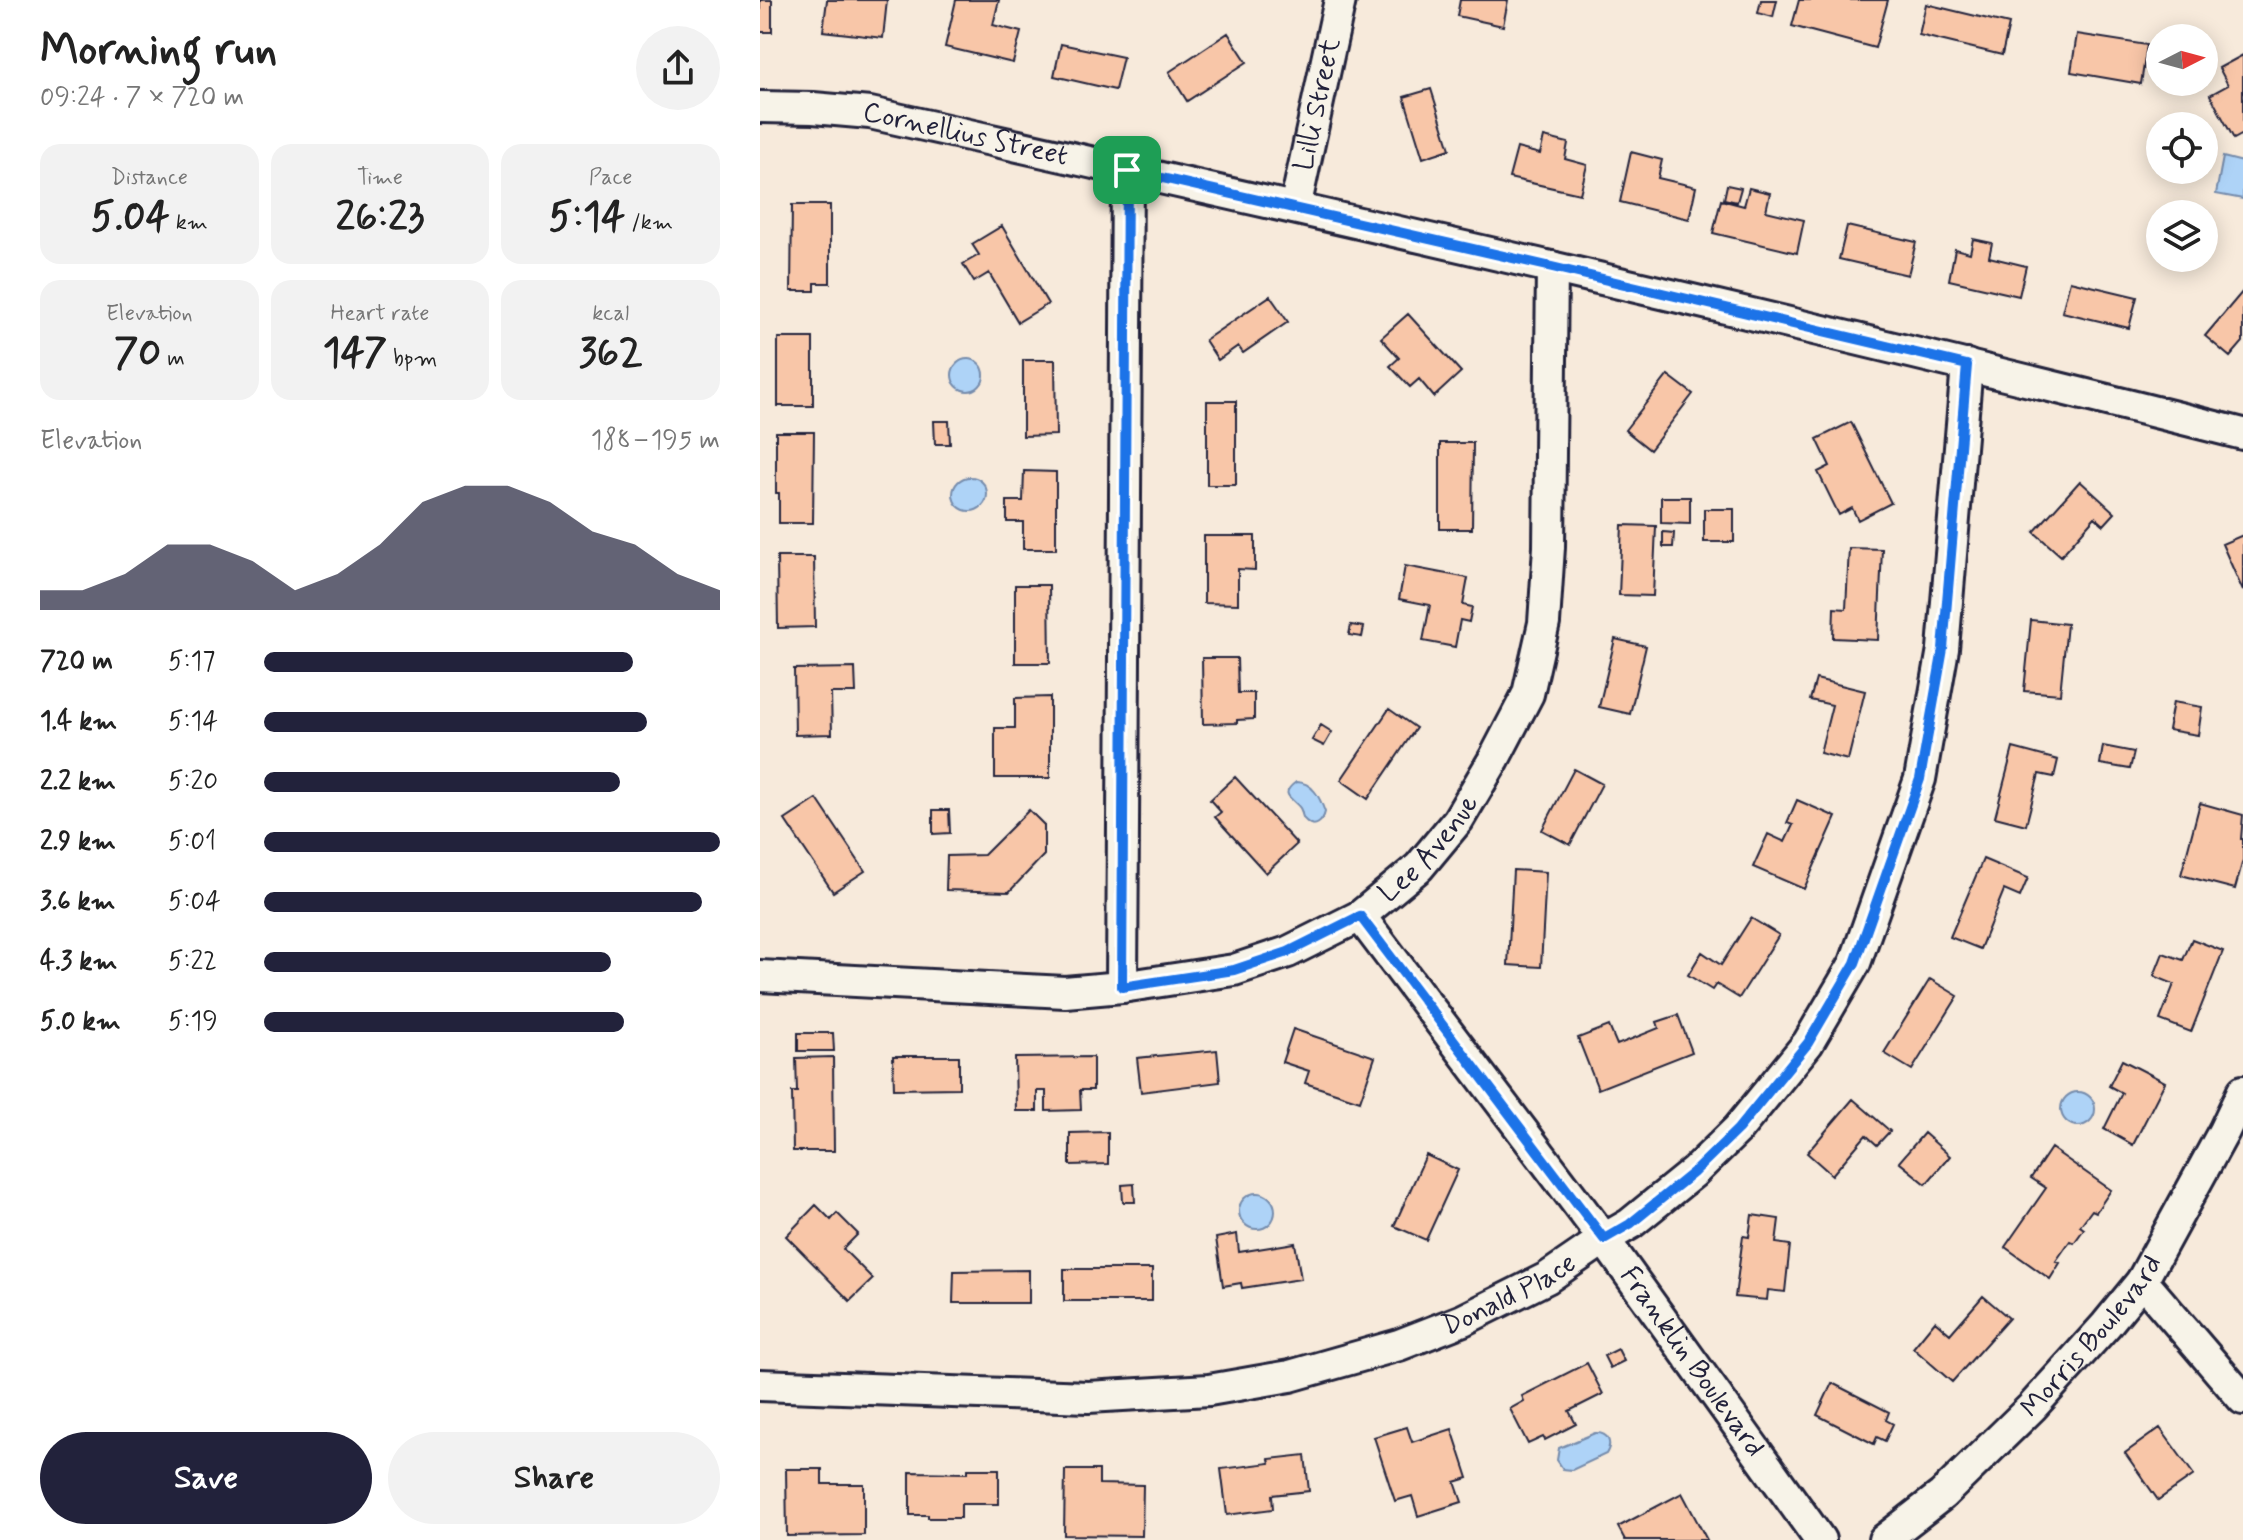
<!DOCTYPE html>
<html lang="en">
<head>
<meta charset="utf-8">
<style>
  body { margin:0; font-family:Mynerve,sans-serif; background:#f2f2f2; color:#222; height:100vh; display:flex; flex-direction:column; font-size:30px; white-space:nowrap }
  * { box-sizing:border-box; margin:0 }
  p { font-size:26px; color:#767676 }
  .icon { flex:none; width:44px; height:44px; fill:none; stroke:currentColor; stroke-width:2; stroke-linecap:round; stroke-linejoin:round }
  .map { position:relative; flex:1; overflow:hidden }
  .side { display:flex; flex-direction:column; background:#fff; width:760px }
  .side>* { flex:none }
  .needle { width:52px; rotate:84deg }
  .fabs { position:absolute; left:1386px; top:24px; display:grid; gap:16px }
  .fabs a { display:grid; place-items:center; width:72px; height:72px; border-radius:50%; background:#fff; box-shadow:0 4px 20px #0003; font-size:40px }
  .pin { position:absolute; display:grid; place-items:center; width:68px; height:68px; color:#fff; margin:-34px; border-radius:16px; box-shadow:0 4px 12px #0006 }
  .round { display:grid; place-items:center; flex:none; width:84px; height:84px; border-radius:42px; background:#f2f2f2 }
  .overview { display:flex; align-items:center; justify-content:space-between; height:136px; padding:0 40px }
  h1 { font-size:44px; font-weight:800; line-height:60px }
  .figures { display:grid; grid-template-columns:repeat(3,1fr); gap:12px; height:136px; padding:8px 40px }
  .figures div { display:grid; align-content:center; border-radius:20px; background:#f2f2f2; text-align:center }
  .figures b { font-size:40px; font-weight:800 }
  .figures small { font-size:22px; font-weight:400 }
  .figures p { font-size:22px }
  .chart { height:224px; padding:16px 40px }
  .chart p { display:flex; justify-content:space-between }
  .chart svg { width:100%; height:144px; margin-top:8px; fill:#22223b; opacity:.7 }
  .primary-button { display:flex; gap:16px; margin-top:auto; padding:16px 40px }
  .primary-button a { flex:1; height:92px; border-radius:48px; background:#22223b; color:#fff; font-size:32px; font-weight:800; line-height:92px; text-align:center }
  .primary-button a+a { background:#f2f2f2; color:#222 }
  ul { padding:0 40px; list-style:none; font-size:26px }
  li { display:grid; grid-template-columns:128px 96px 1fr; align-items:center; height:60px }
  li i { height:20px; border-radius:10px; background:#22223b }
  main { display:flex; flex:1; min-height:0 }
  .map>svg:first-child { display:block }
</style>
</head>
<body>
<main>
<section class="side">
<div class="overview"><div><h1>Morning run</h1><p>09:24 · 7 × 720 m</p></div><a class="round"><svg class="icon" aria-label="share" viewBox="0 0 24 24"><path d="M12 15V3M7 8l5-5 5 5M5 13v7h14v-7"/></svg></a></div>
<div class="figures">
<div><p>Distance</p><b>5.04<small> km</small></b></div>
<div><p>Time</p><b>26:23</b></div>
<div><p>Pace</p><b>5:14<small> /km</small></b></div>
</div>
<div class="figures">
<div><p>Elevation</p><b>70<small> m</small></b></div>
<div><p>Heart rate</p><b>147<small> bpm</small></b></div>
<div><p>kcal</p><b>362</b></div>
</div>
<div class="chart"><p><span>Elevation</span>188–195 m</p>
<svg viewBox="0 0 160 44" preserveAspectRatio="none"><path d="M0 44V38L10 38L20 33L30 24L40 24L50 29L60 38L70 33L80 24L90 11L100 6L110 6L120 11L130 20L140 24L150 33L160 38V44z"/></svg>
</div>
<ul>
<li><b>720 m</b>5:17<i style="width:81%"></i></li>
<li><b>1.4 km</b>5:14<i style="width:84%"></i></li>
<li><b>2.2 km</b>5:20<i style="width:78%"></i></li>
<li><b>2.9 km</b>5:01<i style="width:100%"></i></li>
<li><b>3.6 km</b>5:04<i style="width:96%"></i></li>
<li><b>4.3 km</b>5:22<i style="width:76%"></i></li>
<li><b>5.0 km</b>5:19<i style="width:79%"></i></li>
</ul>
<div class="primary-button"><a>Save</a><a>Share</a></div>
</section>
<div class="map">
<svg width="1483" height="1540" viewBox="0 0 1483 1540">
  <rect width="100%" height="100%" fill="#f7eadb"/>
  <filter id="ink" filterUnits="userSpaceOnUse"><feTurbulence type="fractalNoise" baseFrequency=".0125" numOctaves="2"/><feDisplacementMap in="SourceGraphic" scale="16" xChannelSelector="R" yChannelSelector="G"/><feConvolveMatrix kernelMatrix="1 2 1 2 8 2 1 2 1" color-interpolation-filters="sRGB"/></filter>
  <g filter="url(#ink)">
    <path fill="#aed3f7" stroke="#768cac" stroke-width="2" d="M1463,157l20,5v37l-27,-5z
      M192 375a16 16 0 1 1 32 0a16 16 0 1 1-32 0Z
      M193 494a17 17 0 1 1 34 0a17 17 0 1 1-34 0Z
      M536,782c17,0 24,16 29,30 -2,9 -10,18 -19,9 -6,-5 -2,-6 -6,-13 -7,-10 -22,-13 -4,-26z
      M1301 1109a17 17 0 1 1 34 0a17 17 0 1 1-34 0Z
      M479 1211a18 18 0 1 1 36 0a18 18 0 1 1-36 0Z
      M835,1433c13,-1 18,10 11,21l-34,16 -9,-1 -6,-9 2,-12z"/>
    <path fill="#f8c6a8" stroke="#22223b" stroke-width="2" d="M0,0h12v32h-12z
      M67,0h60l-4,38 -60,-7z
      M196,0h43l-6,25 28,7 -8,31 -68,-16z
      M700,0h48l-5,26 -46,-10z
      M1001,0h16l-4,17 -15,-4z
      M1039,0h89l-13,48 -83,-22z
      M1166,4l83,20 -7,31 -83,-20z
      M468,33l19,29 -60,39 -18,-29z
      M1317,34l70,11 -6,39 -70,-12z
      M301,44l62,13 -8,33 -61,-14z
      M1483,55v79l-9,5 -24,-44 18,-10 -9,-17z
      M671,89l19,60 -27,9 -19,-61z
      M784,137l24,6 -3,16 22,6 -7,29 -71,-16 8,-30 23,6z
      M871,152l31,8 -4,18 38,9 -7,32 -69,-17z
      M967,185l14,3 -4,14 -13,-3z
      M989,188l21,5 -4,18 38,9 -7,33 -84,-20 8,-33 23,6z
      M32,205h38v78h-15v8h-24z
      M242,226l46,78 -30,18 -29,-49 -15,9 -11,-18 16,-9 -7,-11z
      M1087,226l69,16 -8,33 -69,-16z
      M1213,239l19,4 -3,14 37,9 -7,30 -70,-16 6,-31 15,4z
      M1310,281l67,16 -8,31 -67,-16z
      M1483,291v51l-13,15 -25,-21z
      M510,296l18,26 -45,31 -5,-7 -20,14 -13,-20z
      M648,314l53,58 -27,25 -15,-18 -9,8 -20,-21 9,-8 -18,-20z
      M18,338h35v68h-35z
      M263,360h32l1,75 -33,1z
      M908,375l25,19 -43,56 -25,-20z
      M447,401h29v84h-29z
      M174,421h15l1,23h-15z
      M1091,422l40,81 -33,17 -6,-12 -13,7 -21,-43 12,-6 -13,-27z
      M16,432h38l-1,91h-34v-30h-3z
      M680,443h33l-1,86h-32z
      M264,471l32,1v77h-33v-27h-16v-21h16z
      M1320,481l35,32 -11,12 -9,-8 -34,39 -27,-24z
      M901,497h29v27l-29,-1z
      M944,509h30v33h-30z
      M862,525l34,1 -3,70 -34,-1z
      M903,532l11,1 -1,14h-10z
      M1483,535v56l-21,-47z
      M444,536h51v34l-17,-1v35l-34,-1z
      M1089,548l33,1 -4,91 -45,-2 1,-30 12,1z
      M17,557h37l1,70 -37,1z
      M645,566l63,12 -5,27 9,2 -3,15 -9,-2 -5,27 -32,-6 7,-36 -31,-6z
      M255,585h34l1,78h-35z
      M1271,620l36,4 -7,70 -36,-3z
      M591,625l13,2 -2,10 -13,-2z
      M855,639l31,7 -16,68 -31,-7z
      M442,658h35l1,35h16v26l-17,1v3l-34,1z
      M95,668l1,25h-25l1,41 -37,1 -1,-66z
      M1056,679l49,12 -17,69 -28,-7 12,-48 -22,-5z
      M290,697v81h-55v-50h20v-30z
      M1413,702l29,5 -4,28 -30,-5z
      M629,709l27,19 -48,71 -27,-19z
      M561,725l11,7 -8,14 -12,-6z
      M1343,746l31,6 -4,17 -30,-5z
      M1253,748l45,12 -4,17 -15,-3 -13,51 -31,-8z
      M814,769l28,15 -32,61 -28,-15z
      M475,777l62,67 -31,29 -51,-56 6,-5 -11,-12z
      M57,799l48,72 -32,21 -48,-72z
      M1037,800l39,17 -32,72 -51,-22 15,-33 17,8 8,-17 -6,-2z
      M1440,803l43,12 -2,24h2v21l-8,29 -54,-14z
      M173,810h16l1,23 -17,1z
      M269,810l15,15v30l-35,37 -63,-2 1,-34 37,-1z
      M1223,859l45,19 -8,19 -16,-7 -24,59 -30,-12z
      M753,870l33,2 -5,95 -33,-2z
      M991,918l28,17 -40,63 -23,-14 -4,6 -24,-15 14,-23 19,13z
      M1432,939l31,12 -32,81 -31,-12 14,-36 -20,-8 9,-23 20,7z
      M1170,979l28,17 -46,74 -28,-17z
      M918,1015l14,37 -94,37 -20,-51 31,-12 8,19 42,-17 -2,-6z
      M533,1029l82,28 -15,44 -55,-18 4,-12 -27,-9z
      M38,1033h35l1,18h-36z
      M457,1050l3,32 -79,10 -4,-34z
      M133,1056h66v32l-65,1z
      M73,1057l1,94h-41l-1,-59h5l-1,-34z
      M333,1057v33h-13l1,20 -35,1v-20h-9v20h-21l-1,-53z
      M1362,1060l43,22 -32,63 -29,-16 18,-36 -13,-7z
      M1093,1099l37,32 -13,14 -11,-10 -34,40 -25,-22z
      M348,1132v32l-38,1v-32z
      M1164,1133l26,23 -24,28 -27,-22z
      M1291,1148l60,42 -15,22 -4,-2 -12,16 4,3 -10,14 -4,-2 -14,20 4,2 -10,16 -45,-32 41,-59 -15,-10z
      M666,1155l32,15 -32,70 -32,-14z
      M374,1184l1,18h-12l-1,-17z
      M56,1205l15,15 6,-7 21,21 -15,15 30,30 -23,22 -64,-65z
      M992,1215l27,4 -3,24 14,2 -5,47 -17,-2 -1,10 -32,-3 8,-61 6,1z
      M477,1234l2,18 56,-9 6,36 -59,9 -1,-5 -18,3 -7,-48z
      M304,1269h88v32h-88z
      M269,1270v33h-76l1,-32z
      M1223,1296l26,22 -57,64 -39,-34 22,-27 15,13z
      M858,1349l6,12 -14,7 -6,-12z
      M827,1363l16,31 -34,17 7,13 -31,16 -2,-3 -15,7 -18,-35 14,-8 -2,-5z
      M1072,1383l57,29 -3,8 7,4 -8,17 -8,-4 -3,7 -57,-29z
      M647,1427l5,15 40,-13 16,49 -13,4 7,20 -44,14 -6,-20 -17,5 -21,-64z
      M1400,1428l34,47 -36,25 -33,-47z
      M545,1455l4,36 -37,4 1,14 -46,6 -6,-46 49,-6 -1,-4z
      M26,1469h36v15h42v51l-77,1z
      M208,1469h31v35h-38v14h-33v-3h-18v-43l58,1z
      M305,1470h34v14l44,1 -1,51 -78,-1z
      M922,1493l25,47h-82l-7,-13z"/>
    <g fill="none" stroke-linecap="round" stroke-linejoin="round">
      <g stroke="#22223b" stroke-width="36">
        <g id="minor">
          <path id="s1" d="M0,107l53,1 57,5c459,102 917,206 1373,321"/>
          <path id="s2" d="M535,208l45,-208"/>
          <path id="s3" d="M600,916l244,323 216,301"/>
          <path id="s4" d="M0,976l305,16 57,-5 112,-17 54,-18 72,-36 59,-49 39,-47 36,-61 34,-65 16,-71 5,-76 3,-280"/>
          <path d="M362,987l5,-817"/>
          <path d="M1382,1281l101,118"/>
          <path id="s5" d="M0,1385l328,12 121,-7 81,-14 109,-31 64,-25 84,-42 57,-39 26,-15 64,-52 44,-43 70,-86 47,-80 65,-184 23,-130 24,-284"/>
          <path id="s6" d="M1124,1540l58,-45 90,-88 74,-82 36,-44 82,-150 19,-40"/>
        </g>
      </g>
      <use href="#minor" stroke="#f7f3e8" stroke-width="30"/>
    </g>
  </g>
  <g fill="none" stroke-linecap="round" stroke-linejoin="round" filter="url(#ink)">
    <g stroke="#fff" stroke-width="16">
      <path id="route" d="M367,170l425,97 415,98 -24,284 -23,130 -65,184 -47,80 -70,86 -44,43 -64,52 -26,15 -244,-323 -72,36 -54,18 -112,17z"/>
    </g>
    <use href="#route" stroke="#1a73e8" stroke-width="10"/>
  </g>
  <g text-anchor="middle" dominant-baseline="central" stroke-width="6" stroke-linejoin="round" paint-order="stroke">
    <g font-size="28" fill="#22223b" stroke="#f7f3e8">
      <text stroke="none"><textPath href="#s2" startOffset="106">Lilli Street</textPath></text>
      <text stroke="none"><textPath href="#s1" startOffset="208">Cornellius Street</textPath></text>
      <text stroke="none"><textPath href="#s4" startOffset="710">Lee Avenue</textPath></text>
      <text stroke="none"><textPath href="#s5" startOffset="766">Donald Place</textPath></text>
      <text stroke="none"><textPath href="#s6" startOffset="292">Morris Boulevard</textPath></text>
      <text stroke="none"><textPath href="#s3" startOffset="556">Franklin Boulevard</textPath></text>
    </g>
  </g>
</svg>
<div class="fabs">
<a><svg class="needle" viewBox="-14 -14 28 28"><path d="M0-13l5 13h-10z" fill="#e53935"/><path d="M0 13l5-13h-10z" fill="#767676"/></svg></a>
<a><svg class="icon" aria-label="locate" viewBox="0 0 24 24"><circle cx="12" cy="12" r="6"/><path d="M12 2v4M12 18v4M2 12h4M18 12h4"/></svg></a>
<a><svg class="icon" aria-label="layers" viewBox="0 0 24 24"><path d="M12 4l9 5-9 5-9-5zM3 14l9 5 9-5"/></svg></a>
</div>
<div class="pin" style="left:367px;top:170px;background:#1e9e55"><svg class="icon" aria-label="arrive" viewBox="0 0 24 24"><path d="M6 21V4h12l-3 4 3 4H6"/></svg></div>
</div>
</main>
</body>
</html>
